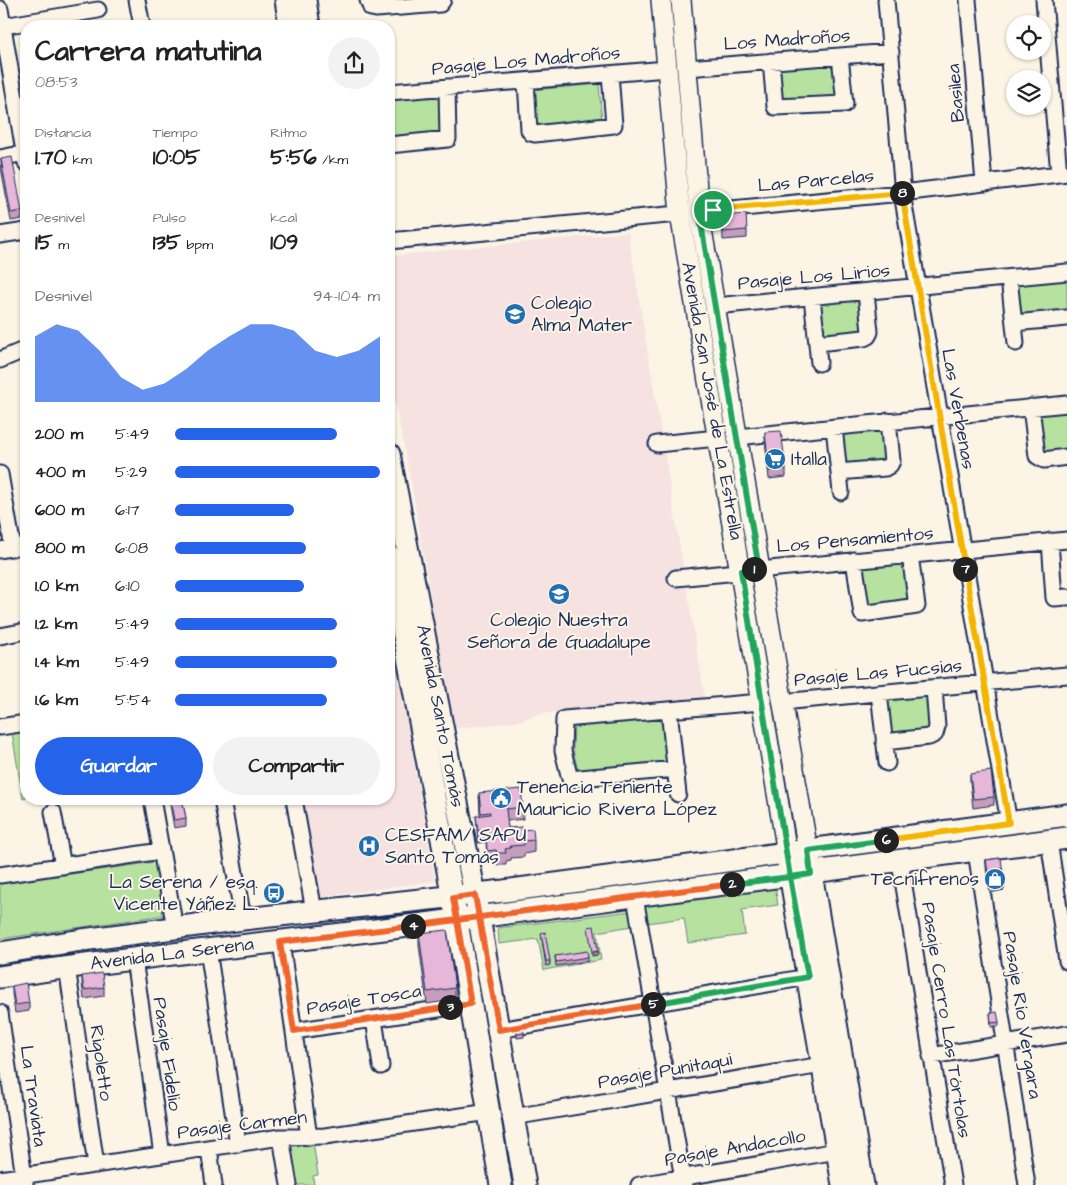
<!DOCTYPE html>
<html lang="es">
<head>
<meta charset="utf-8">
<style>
  body { margin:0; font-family:"Architects Daughter",sans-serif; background:#f2f2f2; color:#222; height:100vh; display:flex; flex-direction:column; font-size:19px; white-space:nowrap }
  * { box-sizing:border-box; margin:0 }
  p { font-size:16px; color:#767676 }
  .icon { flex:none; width:28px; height:28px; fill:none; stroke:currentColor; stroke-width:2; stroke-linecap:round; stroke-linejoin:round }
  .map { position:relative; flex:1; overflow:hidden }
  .side { position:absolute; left:20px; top:20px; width:375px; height:785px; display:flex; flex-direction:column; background:#fff; border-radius:20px; box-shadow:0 1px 4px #0004 }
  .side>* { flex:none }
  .controls { position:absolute; left:1006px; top:15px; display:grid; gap:10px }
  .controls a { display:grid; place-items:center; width:45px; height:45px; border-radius:50%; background:#fff; box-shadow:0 1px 4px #0004; font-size:25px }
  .pin { position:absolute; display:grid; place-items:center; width:42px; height:42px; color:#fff; margin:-21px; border:2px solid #fff; border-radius:50%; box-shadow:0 1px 5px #0007 }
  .km { position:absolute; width:25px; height:25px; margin:-12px; border-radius:50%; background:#222; color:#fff; font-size:14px; line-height:25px; text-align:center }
  .round { display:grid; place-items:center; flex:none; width:52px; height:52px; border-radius:26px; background:#f2f2f2 }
  .headline { display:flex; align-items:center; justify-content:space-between; height:85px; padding:0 15px }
  h1 { font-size:28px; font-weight:800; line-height:38px }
  .stats { display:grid; grid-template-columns:repeat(3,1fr); gap:8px; height:85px; padding:5px 15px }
  .stats div { display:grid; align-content:center }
  .stats b { font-size:21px; font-weight:800 }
  .stats small { font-size:14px; font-weight:400 }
  .stats p { font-size:14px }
  .chart { height:140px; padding:10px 15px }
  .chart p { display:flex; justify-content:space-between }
  .chart svg { width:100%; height:90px; margin-top:5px; fill:#2563eb; opacity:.7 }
  .button { display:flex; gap:10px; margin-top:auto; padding:10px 15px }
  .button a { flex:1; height:58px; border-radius:30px; background:#2563eb; color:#fff; font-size:20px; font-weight:800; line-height:58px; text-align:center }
  .button a+a { background:#f2f2f2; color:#222 }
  ul { padding:0 15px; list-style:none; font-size:16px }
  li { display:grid; grid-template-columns:80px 60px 1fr; align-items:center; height:38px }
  li i { height:12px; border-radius:6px; background:#2563eb }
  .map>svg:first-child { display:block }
</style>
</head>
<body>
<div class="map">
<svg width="1067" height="1185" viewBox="0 0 1067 1185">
  <rect width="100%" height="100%" fill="#fcf5e5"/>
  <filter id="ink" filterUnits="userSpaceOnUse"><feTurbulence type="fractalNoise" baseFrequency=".02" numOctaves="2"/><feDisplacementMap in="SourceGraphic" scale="10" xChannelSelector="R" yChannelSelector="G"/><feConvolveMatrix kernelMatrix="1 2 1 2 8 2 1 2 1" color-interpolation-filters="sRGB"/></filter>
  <g filter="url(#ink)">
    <path fill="#f5e2e1" d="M628,232l77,467 -168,15 -17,7 -67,8 -41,-242 -23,-114v-117z
      M389,620l46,261 -117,16 -18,-98h89z"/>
    <path fill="#b7e19e" stroke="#69887e" d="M833,58l9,41 -61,1v-33z
      M599,84l3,38 -67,6 -3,-38z
      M441,96l3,35 -55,5v-36z
      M1067,279v37l-47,-1 -5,-31z
      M858,297l5,5v34l-42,-1 -1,-35z
      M1067,409v46l-23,2 -10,-45z
      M881,425l8,36 -47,5 -3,-32z
      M908,564l4,29 -4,7 -34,5 -9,-4 -3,-32z
      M928,694l5,35 -41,9 -7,-40z
      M663,717l5,45 -90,9 -5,-21 1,-25z
      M26,731v67l-3,1 -11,-66z
      M155,862l10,53 -165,24v-55z
      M775,886l3,19 -36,5 3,25 -57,8 -4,-25 -37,5 -2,-19z
      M631,911l1,15 -35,6 4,28 -57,10 -6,-31 -39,5 -1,-16z
      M313,1141l5,34 -5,1 1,9h-21l-6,-41z"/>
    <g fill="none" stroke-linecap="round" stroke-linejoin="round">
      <g stroke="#1b2f5e" stroke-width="19">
        <path id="minor" d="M137,0l5,26
          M368,0l3,8 5,1 64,-5 3,-4
          M886,0l18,205 105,618
          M968,0l16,183
          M1044,0l15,174
          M0,9l26,154
          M3,26l95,-16
          M771,61l4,46 70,-3 -5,-48
          M687,68l204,-16
          M526,81l3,49 2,3 4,1 79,-9 -4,-51
          M389,92l278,-23
          M389,145l59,-6 -1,-52
          M0,158l25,-5
          M0,235l26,-4
          M389,241l513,-48 165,-20
          M1009,278l7,65
          M812,297l7,66
          M715,306l352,-34
          M1014,323l53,-5
          M817,343l47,-5 4,-2 2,-4 -4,-40
          M0,360l26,-11
          M1031,407l6,49 7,4 23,-3
          M834,427l7,65
          M737,437l330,-33
          M657,444l61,-6
          M839,472l46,-4 5,-3 2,-4 -4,-40
          M0,474l13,74
          M1050,541l4,57 13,-1
          M0,550l26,-5
          M854,560l8,54 55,-8 -7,-51
          M676,578l391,-38
          M0,636l26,-5
          M879,693l8,70
          M782,702l285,-27
          M669,710l9,84
          M0,727l26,-4
          M884,742l45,-5 6,-3 2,-7 -3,-39
          M676,769l-106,10 -7,-28 1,-32 197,-17
          M152,799l23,129
          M222,799l21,120
          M294,799l20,112
          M53,812l10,54
          M1049,841l18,120
          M976,851l51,334
          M900,862l53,323
          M0,875l161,-24
          M635,897l49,288
          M281,942l28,195
          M208,950l30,194
          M134,959l28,196
          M67,967l29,198
          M0,1013l25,171
          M374,1019l7,47
          M499,1030l309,-53
          M294,1031l177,-27
          M931,1056l136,-22
          M513,1117l309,-52
          M281,1137l8,48
          M209,1148l5,37
          M0,1179l281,-42 44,-1 164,-24
          M639,1185l198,-34"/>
      </g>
      <g stroke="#1b2f5e" stroke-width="22">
        <path id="tertiary" d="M661,0l19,214 107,639
          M681,0l18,212 109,639"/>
      </g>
      <g stroke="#1b2f5e" stroke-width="25">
        <path id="secondary" d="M286,0l4,26
          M305,0l4,26
          M389,454l86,441 50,290
          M389,556l64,342 48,287
          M809,861l54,324
          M788,862l55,323
          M0,953l82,-13 161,-21 261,-28 563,-76
          M0,977c146,-22 293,-36 440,-55 209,-26 418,-55 627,-84"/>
      </g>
      <use href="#minor" stroke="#fcf5e5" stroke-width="15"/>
      <use href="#tertiary" stroke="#fcf5e5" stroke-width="19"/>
      <use href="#secondary" stroke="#fcf5e5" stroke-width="21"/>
    </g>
    <path fill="#c69dbb" stroke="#1b2f5e" d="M1,159l21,52v8l-11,2 -10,-53z
      M722,216l25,14v8l-24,2z
      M765,432l21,37v8l-17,2 -4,-39z
      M970,774l24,23v8l-21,3 -3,-26z
      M479,793l44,14v12l-16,2 1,7 14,2 12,10v12l-10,2v3l-13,1v2l-5,1v4h-9l-1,-3 -9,1 -1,-21 -8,1 -2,-27 4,-1z
      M169,799h13l4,19v8l-12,2z
      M986,860l18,22v8l-14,3 -4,-25z
      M419,933l36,55v12l-28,4 -8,-59z
      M541,933l9,28v4l-4,1z
      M555,956l33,1v4l-32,5z
      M82,976l22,11v9l-20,3 -2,-15z
      M12,986l17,17v8l-14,2 -3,-19z
      M990,1013l9,9v4l-8,1z
      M516,1027l8,6v4l-7,1z"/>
    <path fill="#a18098" stroke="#1b2f5e" d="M598,951v4l-6,1v-4z"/>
    <path fill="#e6b7d9" stroke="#1b2f5e" d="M12,157l10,54 -11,2 -10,-54z
      M746,214l1,16 -24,2 -1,-16z
      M781,431l5,38 -17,2 -4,-39z
      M991,771l3,26 -21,2 -3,-25z
      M521,789l2,18 -17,2 2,19 14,-1v3l11,-1 1,11 -10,1v4l-14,1 1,2 -6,1 1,4h-9l-1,-3 -9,1 -1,-21 -8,1 -2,-15 14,-2v-2l-9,1 -2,-20z
      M170,799h12l4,19 -12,2z
      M1001,858l3,24 -14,2 -4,-24z
      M594,926l4,25 -6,1 -4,-25z
      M447,930l8,58 -28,4 -8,-59z
      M545,932l5,29h-4l-5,-28z
      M587,951l1,6 -32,5 -1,-6z
      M102,973l2,14 -20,3 -2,-14z
      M26,983l3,20 -14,2 -3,-19z
      M997,1012l2,10 -8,1 -1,-10z
      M523,1026l1,7 -7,1 -1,-7z"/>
  </g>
  <g fill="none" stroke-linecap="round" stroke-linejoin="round" filter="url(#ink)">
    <g stroke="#fff" stroke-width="10">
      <path id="split-1" d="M713,210l-14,2 60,357h-5"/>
    </g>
    <g stroke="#fff" stroke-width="10">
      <path id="split-2" d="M732,884l58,-7 -49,-306 13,-2"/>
    </g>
    <g stroke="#fff" stroke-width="10">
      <path id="split-3" d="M450,1007l21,-3 -14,-84 275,-36"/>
    </g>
    <g stroke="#fff" stroke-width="10">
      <path id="split-4" d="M413,926l-133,16 14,89 156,-24"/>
    </g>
    <g stroke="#fff" stroke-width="10">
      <path id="split-5" d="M413,926l44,-6 -4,-22 22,-3 24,135 154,-26"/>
    </g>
    <g stroke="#fff" stroke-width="10">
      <path id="split-6" d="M653,1004l155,-27 -18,-100 21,-3 -3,-23 78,-11"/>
    </g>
    <g stroke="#fff" stroke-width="10">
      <path id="split-7" d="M886,840l123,-17 -44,-254"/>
    </g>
    <g stroke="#fff" stroke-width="10">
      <path id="split-8" d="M902,193l63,376"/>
    </g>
    <g stroke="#fff" stroke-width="10">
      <path id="split-9" d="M713,210l189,-17"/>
    </g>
    <use href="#split-1" stroke="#22a559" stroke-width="6"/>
    <use href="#split-2" stroke="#22a559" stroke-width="6"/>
    <use href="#split-3" stroke="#f0652b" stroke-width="6"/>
    <use href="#split-4" stroke="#f0652b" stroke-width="6"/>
    <use href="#split-5" stroke="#f0652b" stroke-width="6"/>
    <use href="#split-6" stroke="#22a559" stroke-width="6"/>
    <use href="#split-7" stroke="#f5b400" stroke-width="6"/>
    <use href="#split-8" stroke="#f5b400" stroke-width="6"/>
    <use href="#split-9" stroke="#f5b400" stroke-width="6"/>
  </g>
  <defs>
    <g id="school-disc" transform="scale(1.125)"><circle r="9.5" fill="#1f6fb2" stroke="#fcf5e5"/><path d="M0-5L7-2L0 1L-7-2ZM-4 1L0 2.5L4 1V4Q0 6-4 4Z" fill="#fff"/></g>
    <g id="supermarket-disc" transform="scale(1.125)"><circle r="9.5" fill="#1f6fb2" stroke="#fcf5e5"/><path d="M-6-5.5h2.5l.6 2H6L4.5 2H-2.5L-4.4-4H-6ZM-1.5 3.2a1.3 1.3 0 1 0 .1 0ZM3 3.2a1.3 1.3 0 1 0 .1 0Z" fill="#fff"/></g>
    <g id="civic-disc" transform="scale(1.125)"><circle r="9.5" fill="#1f6fb2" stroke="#fcf5e5"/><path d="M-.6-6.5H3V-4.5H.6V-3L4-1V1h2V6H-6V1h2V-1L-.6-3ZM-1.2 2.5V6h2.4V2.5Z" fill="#fff"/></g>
    <g id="hospital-disc" transform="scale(1.125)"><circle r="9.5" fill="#1f6fb2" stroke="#fcf5e5"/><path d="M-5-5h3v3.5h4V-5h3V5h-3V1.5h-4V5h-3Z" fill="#fff"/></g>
    <g id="shop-disc" transform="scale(1.125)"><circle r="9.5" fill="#1f6fb2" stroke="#fcf5e5"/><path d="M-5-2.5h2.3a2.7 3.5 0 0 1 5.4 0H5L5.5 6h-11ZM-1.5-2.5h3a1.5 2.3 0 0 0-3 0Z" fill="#fff"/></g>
    <g id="bus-disc" transform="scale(1.125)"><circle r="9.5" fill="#1f6fb2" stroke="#fcf5e5"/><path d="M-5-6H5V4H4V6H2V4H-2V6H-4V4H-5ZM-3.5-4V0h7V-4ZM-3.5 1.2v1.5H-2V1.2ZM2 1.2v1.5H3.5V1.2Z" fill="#fff"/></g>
  </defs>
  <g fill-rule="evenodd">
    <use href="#school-disc" x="515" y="314"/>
    <use href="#supermarket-disc" x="775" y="459"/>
    <use href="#school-disc" x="559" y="594"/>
    <use href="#civic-disc" x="501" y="798"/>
    <use href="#hospital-disc" x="369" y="846"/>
    <use href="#shop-disc" x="995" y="879"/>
    <use href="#bus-disc" x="274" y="893"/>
  </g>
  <g text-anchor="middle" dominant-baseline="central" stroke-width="4" stroke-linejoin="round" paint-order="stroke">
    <g font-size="19" fill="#1b2f5e" stroke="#fcf5e5">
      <text transform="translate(787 40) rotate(-4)">Los Madroños</text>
      <text transform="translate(526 61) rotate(-5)">Pasaje Los Madroños</text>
      <text transform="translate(956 93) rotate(-95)">Basilea</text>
      <text transform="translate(816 181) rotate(-5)">Las Parcelas</text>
      <text transform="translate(814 277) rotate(-5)">Pasaje Los Lirios</text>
      <text transform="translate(712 401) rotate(80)">Avenida San José de La Estrella</text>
      <text transform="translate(958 409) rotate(80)">Las Verbenas</text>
      <text transform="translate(855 540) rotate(-5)">Los Pensamientos</text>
      <text transform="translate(878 673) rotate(-5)">Pasaje Las Fucsias</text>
      <text transform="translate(440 716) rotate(79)">Avenida Santo Tomás</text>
      <text transform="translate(172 954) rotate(-7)">Avenida La Serena</text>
      <text transform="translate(364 1000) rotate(-9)">Pasaje Tosca</text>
      <text transform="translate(1022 1015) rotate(81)">Pasaje Río Vergara</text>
      <text transform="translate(946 1020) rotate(81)">Pasaje Cerro Las Tórtolas</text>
      <text transform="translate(167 1054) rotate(82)">Pasaje Fidelio</text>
      <text transform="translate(101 1063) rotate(82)">Rigoletto</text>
      <text transform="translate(665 1071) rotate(-10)">Pasaje Punitaqui</text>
      <text transform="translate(33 1096) rotate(82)">La Traviata</text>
      <text transform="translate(242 1125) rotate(-7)">Pasaje Carmen</text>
      <text transform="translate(735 1148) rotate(-10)">Pasaje Andacollo</text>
    </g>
    <g font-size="19" fill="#1b2f5e" stroke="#fcf5e5" text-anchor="start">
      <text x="531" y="303">Colegio<tspan x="531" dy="22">Alma Mater</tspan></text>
      <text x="791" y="459">Italla</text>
      <text x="559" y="620" text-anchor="middle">Colegio Nuestra<tspan x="559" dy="22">Señora de Guadalupe</tspan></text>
      <text x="517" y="787">Tenencia Teniente<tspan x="517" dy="22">Mauricio Rivera López</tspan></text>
      <text x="385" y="835">CESFAM/ SAPU<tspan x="385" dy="22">Santo Tomás</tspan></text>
      <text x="979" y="879" text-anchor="end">Tecnifrenos</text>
      <text x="258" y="882" text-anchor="end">La Serena / esq.<tspan x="258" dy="22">Vicente Yáñez L.</tspan></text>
    </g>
  </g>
</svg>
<div class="controls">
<a><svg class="icon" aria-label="locate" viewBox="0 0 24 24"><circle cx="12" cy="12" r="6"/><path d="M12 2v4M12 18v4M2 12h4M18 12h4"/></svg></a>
<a><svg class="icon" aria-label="layers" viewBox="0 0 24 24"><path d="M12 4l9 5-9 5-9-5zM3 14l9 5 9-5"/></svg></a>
</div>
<div class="pin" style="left:713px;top:210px;background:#1e9e55"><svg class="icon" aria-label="arrive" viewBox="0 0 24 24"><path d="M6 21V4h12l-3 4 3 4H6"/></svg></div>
<b class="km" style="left:754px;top:569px">1</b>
<b class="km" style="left:732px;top:884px">2</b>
<b class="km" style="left:450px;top:1007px">3</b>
<b class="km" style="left:413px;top:926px">4</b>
<b class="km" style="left:653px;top:1004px">5</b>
<b class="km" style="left:886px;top:840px">6</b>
<b class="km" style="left:965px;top:569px">7</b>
<b class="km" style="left:902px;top:193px">8</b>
<section class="side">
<div class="headline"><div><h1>Carrera matutina</h1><p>08:53</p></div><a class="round"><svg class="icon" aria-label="share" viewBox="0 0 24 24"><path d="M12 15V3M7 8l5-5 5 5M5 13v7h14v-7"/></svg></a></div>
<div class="stats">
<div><p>Distancia</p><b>1.70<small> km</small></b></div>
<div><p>Tiempo</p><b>10:05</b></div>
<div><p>Ritmo</p><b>5:56<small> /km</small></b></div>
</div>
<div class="stats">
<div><p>Desnivel</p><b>15<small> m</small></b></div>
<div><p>Pulso</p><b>135<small> bpm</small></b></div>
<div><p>kcal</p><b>109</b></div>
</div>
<div class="chart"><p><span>Desnivel</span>94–104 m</p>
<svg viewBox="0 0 160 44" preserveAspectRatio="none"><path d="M0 44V12L10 6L20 9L30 19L40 32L50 38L60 35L70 28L80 19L90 12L100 6L110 6L120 9L130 19L140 22L150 19L160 12V44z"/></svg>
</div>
<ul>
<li><b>200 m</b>5:49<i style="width:79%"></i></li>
<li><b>400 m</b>5:29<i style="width:100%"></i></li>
<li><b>600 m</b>6:17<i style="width:58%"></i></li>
<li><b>800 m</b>6:08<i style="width:64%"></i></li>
<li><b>1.0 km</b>6:10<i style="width:63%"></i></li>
<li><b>1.2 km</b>5:49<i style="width:79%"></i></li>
<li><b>1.4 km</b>5:49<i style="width:79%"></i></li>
<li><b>1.6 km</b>5:54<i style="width:74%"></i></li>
</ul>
<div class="button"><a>Guardar</a><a>Compartir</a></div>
</section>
</div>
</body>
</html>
